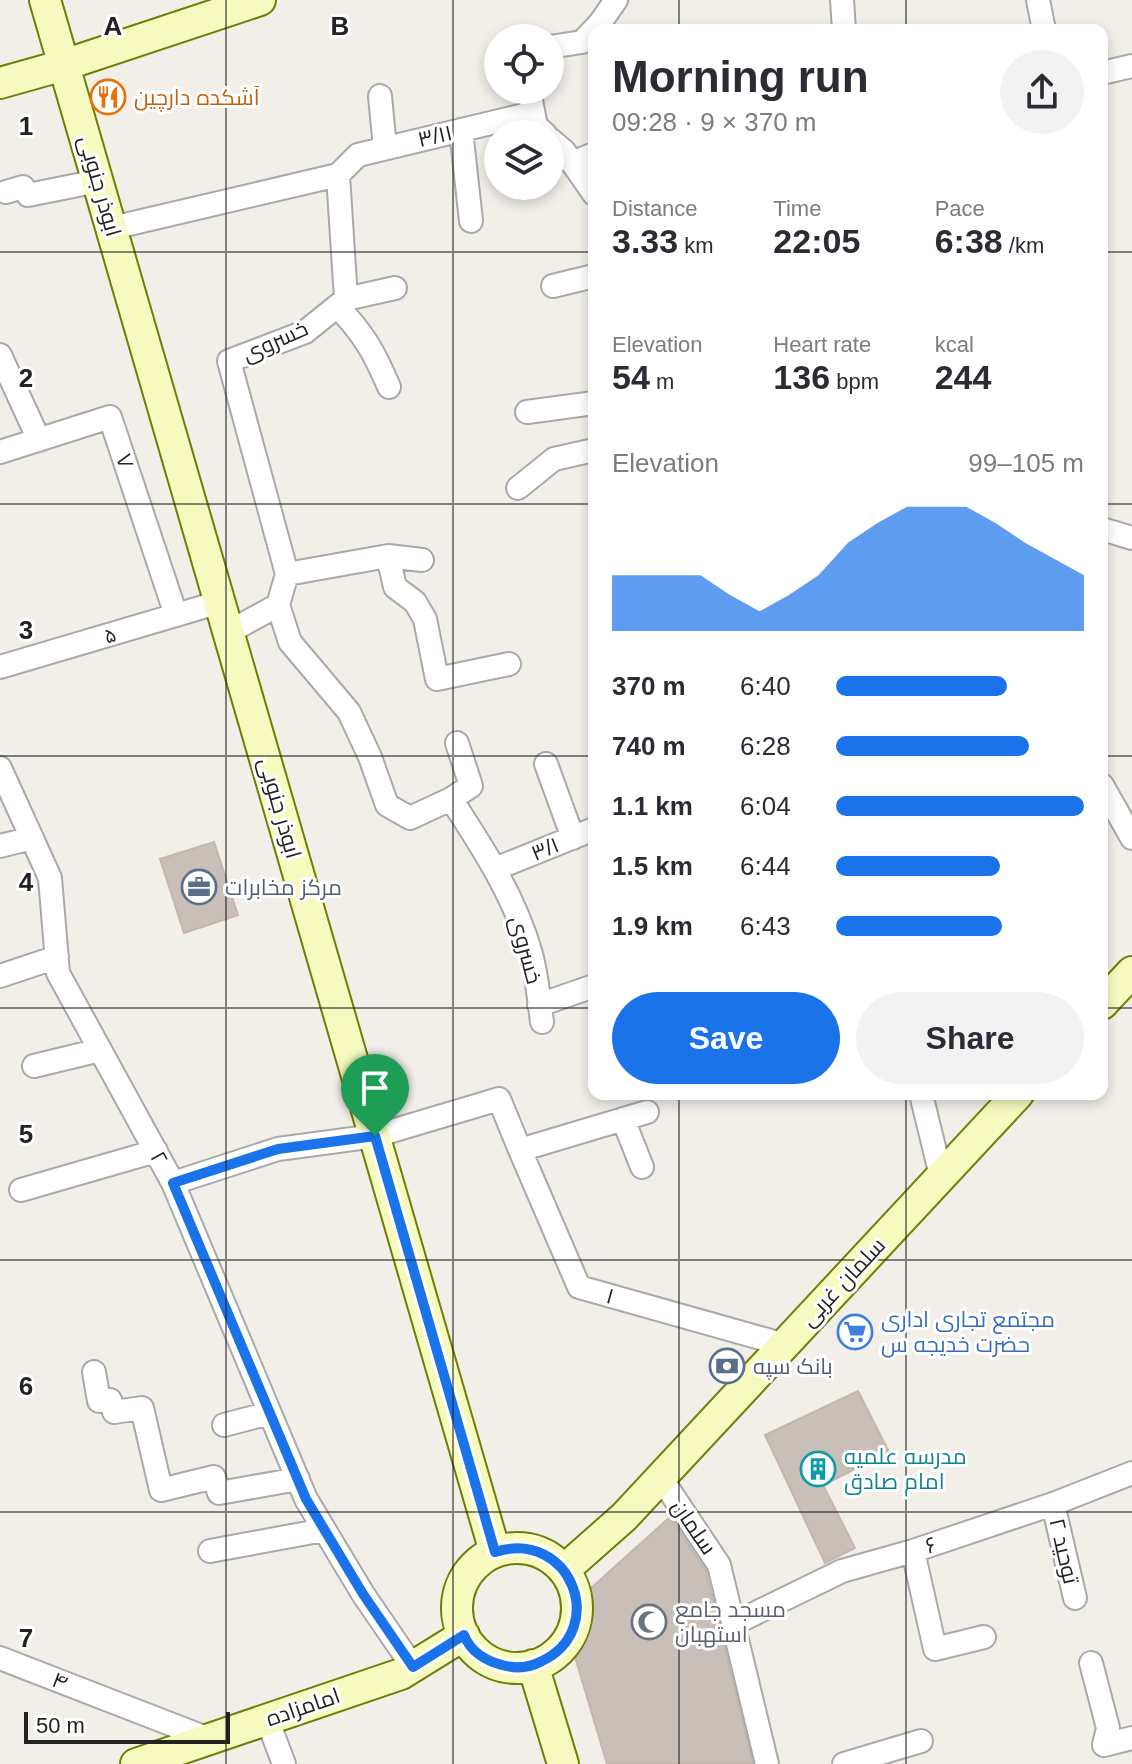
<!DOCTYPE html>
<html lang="en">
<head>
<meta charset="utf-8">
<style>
  body { margin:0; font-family:Arial,Cairo,sans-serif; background:#f2f2f3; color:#2b2b33; height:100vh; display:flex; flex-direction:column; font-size:30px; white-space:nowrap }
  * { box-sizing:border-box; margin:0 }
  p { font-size:26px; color:#7c7c81 }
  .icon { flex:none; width:44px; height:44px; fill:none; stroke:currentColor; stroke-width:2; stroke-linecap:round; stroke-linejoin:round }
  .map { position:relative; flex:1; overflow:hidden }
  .side { position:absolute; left:588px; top:24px; width:520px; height:1076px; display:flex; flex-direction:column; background:#fff; border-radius:16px; box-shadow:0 4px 12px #0003 }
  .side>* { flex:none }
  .buttons { position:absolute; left:484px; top:24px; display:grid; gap:16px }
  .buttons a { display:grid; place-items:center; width:80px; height:80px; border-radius:50%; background:#fff; box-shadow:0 4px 12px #0003; font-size:40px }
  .scale { position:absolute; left:24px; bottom:20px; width:206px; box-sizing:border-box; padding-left:8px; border:4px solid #222; border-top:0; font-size:22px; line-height:28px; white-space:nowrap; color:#222; -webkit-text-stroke:6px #fff; paint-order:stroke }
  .pin { position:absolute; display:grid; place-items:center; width:68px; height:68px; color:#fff; margin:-82px -34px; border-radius:50% 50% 50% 0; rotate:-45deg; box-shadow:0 0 8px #0007 }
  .pin .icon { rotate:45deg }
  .round { display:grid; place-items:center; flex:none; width:84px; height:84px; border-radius:42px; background:#f2f2f3 }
  .summary { display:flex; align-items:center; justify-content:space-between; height:136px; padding:0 24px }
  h1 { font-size:44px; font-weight:800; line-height:60px }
  .metrics { display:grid; grid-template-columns:repeat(3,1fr); gap:12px; height:136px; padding:8px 24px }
  .metrics div { display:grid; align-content:center }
  .metrics b { font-size:34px; font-weight:800 }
  .metrics small { font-size:22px; font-weight:400 }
  .metrics p { font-size:22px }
  .chart { height:224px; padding:16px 24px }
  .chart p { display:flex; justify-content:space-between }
  .chart svg { width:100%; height:144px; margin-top:8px; fill:#1a73e8; opacity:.7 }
  .cta { display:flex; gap:16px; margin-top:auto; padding:16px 24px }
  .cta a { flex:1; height:92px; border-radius:48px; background:#1a73e8; color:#fff; font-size:32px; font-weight:800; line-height:92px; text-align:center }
  .cta a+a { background:#f2f2f3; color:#2b2b33 }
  ul { padding:0 24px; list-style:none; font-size:26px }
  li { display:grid; grid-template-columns:128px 96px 1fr; align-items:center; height:60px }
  li i { height:20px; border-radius:10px; background:#1a73e8 }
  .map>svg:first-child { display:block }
</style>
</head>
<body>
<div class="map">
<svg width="1132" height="1764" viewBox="0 0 1132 1764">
  <rect width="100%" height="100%" fill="#f2efe9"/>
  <path fill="#c7bfb8" stroke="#c4b6ab" stroke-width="2" d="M214,842l24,73 -54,18 -24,-74z
    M858,1391l31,61 -66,33 32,63 -30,15 -60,-128z
    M670,1517l36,54 47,193h-146l-35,-117 9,-50z"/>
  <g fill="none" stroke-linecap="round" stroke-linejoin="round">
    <g stroke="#a9a9a9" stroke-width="26">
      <path id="street" d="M842,0l2,30
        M1038,0l6,30
        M550,47l32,-5 18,-19 16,-23
        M1102,73l30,-7
        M529,90l7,36
        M380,96l5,52
        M461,130l10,91
        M550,139l14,12 30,43
        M572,163l22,-9
        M338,175l20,-20 166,-40 21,19
        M6,192l17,-5 5,8 70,-14
        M112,228l226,-53
        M553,286l41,-10
        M346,299l49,-11
        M337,306c27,28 37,46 52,81
        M0,355l39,85
        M527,412l67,-9
        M0,452l110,-35 66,198
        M518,488l36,-29 40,-9
        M1102,529l30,9
        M388,556l7,31 20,15 10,17 12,60 72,-15
        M287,574l101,-18 34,4
        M278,605l12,37 59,70 21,45 17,48 23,13 41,-19 20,-13 -14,-43
        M229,632l49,-27 9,-31 -58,-213 76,-29 41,-33 -8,-124
        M0,667l220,-65
        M546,764l27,74
        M0,768l50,110 8,95 115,210 133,316 57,95 50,73
        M1102,785l30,53
        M451,799c32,49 64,98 80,155 6,22 8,46 11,68
        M0,846l32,-8
        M495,869l99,-40
        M0,976l57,-19
        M539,1005l55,-19
        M34,1066l66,-16
        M921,1094l20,82
        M623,1119l19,48
        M520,1150l59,137 206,58
        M173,1183l105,-34 97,-13 124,-37 21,51 127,-38
        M21,1190l135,-39
        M94,1372l5,29 11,-1 4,12 28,-4 19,82 53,-13 5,16 79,-14
        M224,1425l46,-12
        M661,1478l58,87 48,199
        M1053,1504l22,94
        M210,1551l114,-21
        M913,1551l22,98 49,-12
        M733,1624l109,-53 71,-20 140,-47 79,-31
        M0,1658l209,81
        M1091,1663l17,65 -4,17
        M267,1719l17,45
        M1104,1745l28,-7
        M844,1764l77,-23"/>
    </g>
    <g stroke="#707d05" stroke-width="34">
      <path id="secondary" d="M45,0l450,1552
        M0,83l64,-18 196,-65
        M1102,1004l30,-32
        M457 1608a60 60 0 1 1 120 0a60 60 0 1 1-120 0Z
        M564,1570l60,-53 394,-423
        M533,1665l30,99
        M136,1764l265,-90 63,-39"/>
    </g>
    <use href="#street" stroke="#fff" stroke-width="22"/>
    <use href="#secondary" stroke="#f7fabf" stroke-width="30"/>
  </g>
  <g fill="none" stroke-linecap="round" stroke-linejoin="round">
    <g stroke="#fff" stroke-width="16">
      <path id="route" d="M375,1136l120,416c76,-24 114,77 47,109 -11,6 -23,8 -36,5 -18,-4 -35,-13 -42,-31l-51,32 -50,-73 -57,-95 -133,-316 105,-34z"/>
    </g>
    <use href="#route" stroke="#1a73e8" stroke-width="10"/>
  </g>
  <path fill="none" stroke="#222" stroke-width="2" stroke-opacity="0.55" d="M226,0v1764M453,0v1764M679,0v30M906,0v30M0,252h594M1102,252h30M0,504h594M1102,504h30M0,756h594M1102,756h30M0,1008h594M1102,1008h30M679,1094v670M906,1094v670M0,1260h1132M0,1512h1132"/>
  <defs>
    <g id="restaurant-ring" transform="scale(1.8)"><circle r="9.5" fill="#fff" stroke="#e8710a" stroke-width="1.5"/><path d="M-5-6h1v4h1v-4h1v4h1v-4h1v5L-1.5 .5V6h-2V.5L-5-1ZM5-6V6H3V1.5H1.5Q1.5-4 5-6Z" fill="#e8710a"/></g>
    <g id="office-ring" transform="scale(1.8)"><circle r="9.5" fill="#fff" stroke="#5c6f8a" stroke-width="1.5"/><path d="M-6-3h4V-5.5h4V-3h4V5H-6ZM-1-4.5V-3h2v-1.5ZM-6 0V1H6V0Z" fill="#5c6f8a"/></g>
    <g id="supermarket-ring" transform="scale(1.8)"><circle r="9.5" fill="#fff" stroke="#3f7fe0" stroke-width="1.5"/><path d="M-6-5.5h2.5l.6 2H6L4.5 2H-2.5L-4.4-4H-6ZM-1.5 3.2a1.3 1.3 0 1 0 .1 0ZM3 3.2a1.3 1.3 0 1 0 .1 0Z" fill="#3f7fe0"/></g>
    <g id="bank-ring" transform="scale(1.8)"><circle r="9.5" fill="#fff" stroke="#5c6f8a" stroke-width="1.5"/><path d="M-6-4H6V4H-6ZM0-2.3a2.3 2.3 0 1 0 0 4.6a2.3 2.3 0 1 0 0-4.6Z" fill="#5c6f8a"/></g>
    <g id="building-ring" transform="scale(1.8)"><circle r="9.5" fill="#fff" stroke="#0f9aa8" stroke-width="1.5"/><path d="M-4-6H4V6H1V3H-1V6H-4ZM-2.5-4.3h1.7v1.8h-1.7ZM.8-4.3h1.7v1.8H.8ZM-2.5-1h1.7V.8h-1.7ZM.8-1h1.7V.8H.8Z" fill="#0f9aa8"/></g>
    <g id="mosque-ring" transform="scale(1.8)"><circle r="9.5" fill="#fff" stroke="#6b7280" stroke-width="1.5"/><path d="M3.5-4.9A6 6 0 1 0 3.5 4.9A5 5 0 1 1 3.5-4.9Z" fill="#6b7280"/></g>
  </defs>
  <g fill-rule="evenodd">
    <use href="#restaurant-ring" x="108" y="97"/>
    <use href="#office-ring" x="199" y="887"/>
    <use href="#supermarket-ring" x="855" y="1332"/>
    <use href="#bank-ring" x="727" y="1366"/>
    <use href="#building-ring" x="818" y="1469"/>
    <use href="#mosque-ring" x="649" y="1622"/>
  </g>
  <g text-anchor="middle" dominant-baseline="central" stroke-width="6" stroke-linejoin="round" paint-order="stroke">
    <g font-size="22" fill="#c56008" stroke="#fff" text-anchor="start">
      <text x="134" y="97">آشکده دارچین</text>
    </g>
    <g font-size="22" fill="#222" stroke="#fff">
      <text transform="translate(435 136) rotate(-13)">۳/۱۱</text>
      <text transform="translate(100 186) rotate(74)">ابوذر جنوبی</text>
      <text transform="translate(275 341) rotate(-24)">خسروی</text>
      <text transform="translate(125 461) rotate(72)">۷</text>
      <text transform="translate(110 635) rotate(-17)">۵</text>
      <text transform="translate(280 808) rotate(74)">ابوذر جنوبی</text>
      <text transform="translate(545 849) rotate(-22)">۳/۱</text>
      <text transform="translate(526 950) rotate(75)">خسروی</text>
      <text transform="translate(159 1158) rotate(61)">۲</text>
      <text transform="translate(843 1282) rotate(-47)">سلمان غربی</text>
      <text transform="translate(610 1296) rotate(16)">۱</text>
      <text transform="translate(694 1527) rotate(56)">سلمان</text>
      <text transform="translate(931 1545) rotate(-19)">۶</text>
      <text transform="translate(1064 1551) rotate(77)">توحید ۲</text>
      <text transform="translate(60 1681) rotate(21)">۴</text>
      <text transform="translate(303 1707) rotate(-19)">امامزاده</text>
    </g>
    <g font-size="22" fill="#4e5e75" stroke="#fff" text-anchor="start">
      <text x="225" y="887">مرکز مخابرات</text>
      <text x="753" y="1366">بانک سپه</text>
    </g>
    <g font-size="22" fill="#366cbe" stroke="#fff" text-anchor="start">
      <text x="881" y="1319">مجتمع تجاری اداری<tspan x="881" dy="25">حضرت خدیجه س</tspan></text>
    </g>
    <g font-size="22" fill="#0d838f" stroke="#fff" text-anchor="start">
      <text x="844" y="1456">مدرسه علمیه<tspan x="844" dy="25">امام صادق</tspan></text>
    </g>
    <g font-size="22" fill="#5b616d" stroke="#fff" text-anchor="start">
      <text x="675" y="1609">مسجد جامع<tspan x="675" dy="25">استهبان</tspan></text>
    </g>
  </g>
  <g font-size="26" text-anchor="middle" font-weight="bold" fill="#222" stroke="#fff" stroke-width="6" stroke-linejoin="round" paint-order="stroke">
    <text x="113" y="35">A</text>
    <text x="340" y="35">B</text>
    <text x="26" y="135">1</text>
    <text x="26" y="387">2</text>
    <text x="26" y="639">3</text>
    <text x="26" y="891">4</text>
    <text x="26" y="1143">5</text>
    <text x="26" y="1395">6</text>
    <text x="26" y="1647">7</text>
  </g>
</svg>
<div class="buttons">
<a><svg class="icon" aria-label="locate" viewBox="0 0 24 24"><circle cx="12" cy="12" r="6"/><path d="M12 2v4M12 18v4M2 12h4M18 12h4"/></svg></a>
<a><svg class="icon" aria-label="layers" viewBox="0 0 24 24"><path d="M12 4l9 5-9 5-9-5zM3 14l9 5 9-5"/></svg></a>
</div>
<div class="scale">50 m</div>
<div class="pin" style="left:375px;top:1136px;background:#1e9e55"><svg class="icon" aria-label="arrive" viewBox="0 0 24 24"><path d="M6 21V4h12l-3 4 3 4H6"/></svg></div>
<section class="side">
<div class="summary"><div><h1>Morning run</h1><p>09:28 · 9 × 370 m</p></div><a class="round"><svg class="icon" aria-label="share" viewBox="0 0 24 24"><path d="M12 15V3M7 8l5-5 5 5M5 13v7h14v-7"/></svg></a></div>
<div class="metrics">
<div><p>Distance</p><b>3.33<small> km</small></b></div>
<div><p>Time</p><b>22:05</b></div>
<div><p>Pace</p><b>6:38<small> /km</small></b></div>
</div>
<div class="metrics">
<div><p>Elevation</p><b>54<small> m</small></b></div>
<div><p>Heart rate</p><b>136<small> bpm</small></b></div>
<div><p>kcal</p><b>244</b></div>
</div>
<div class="chart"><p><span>Elevation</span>99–105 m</p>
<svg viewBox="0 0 160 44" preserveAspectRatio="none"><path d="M0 44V27L10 27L20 27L30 27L40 33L50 38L60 33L70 27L80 17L90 11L100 6L110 6L120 6L130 11L140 17L150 22L160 27V44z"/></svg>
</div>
<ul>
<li><b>370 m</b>6:40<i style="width:69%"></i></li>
<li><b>740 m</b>6:28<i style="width:78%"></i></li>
<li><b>1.1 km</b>6:04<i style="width:100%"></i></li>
<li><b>1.5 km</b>6:44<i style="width:66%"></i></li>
<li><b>1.9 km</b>6:43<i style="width:67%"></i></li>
</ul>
<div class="cta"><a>Save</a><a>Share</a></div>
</section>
</div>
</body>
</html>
